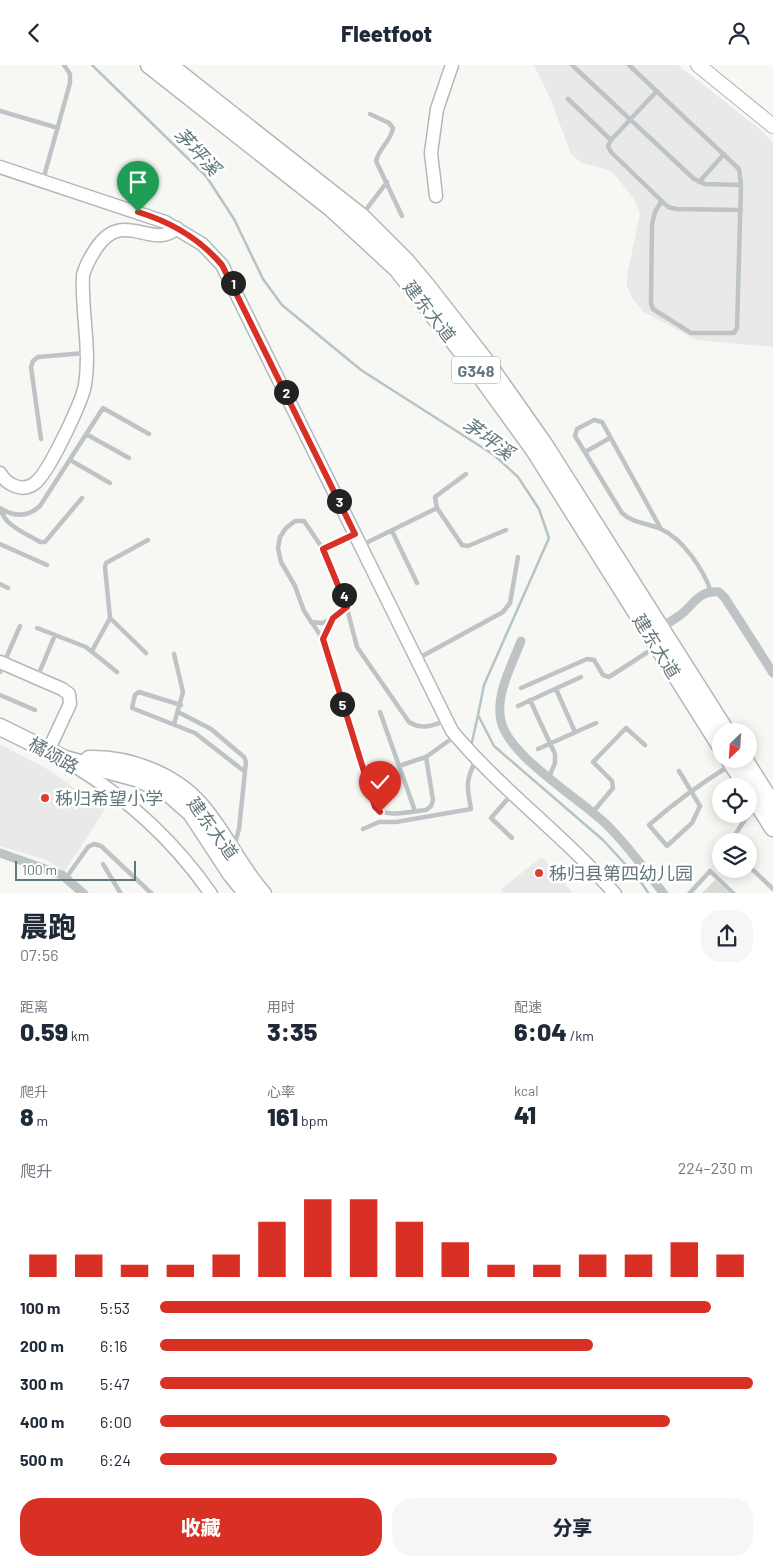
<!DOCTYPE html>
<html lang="zh">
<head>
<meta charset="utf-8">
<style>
  body { margin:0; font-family:Barlow,"Noto Sans SC",sans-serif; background:#f6f6f7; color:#1f2937; height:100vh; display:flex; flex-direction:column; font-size:19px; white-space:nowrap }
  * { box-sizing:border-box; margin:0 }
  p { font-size:16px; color:#747a83 }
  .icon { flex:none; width:28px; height:28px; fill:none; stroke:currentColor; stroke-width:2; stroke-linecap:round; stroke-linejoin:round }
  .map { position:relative; height:828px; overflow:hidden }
  .panel { display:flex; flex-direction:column; background:#fff; flex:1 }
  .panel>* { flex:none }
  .needle { width:32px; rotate:205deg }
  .buttons { position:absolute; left:712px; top:658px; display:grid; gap:10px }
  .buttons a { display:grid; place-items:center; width:45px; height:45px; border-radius:50%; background:#fff; box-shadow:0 2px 12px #0003; font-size:25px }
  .scale { position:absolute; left:15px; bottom:12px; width:121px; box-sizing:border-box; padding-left:5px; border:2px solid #64777d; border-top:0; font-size:14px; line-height:18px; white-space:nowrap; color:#64777d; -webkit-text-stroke:4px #fff; paint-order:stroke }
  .pin { position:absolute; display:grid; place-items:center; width:42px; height:42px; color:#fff; margin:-51px -21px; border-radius:50% 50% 50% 0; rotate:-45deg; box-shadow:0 0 5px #0007 }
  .pin .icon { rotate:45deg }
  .km { position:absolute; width:25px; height:25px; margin:-12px; border-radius:50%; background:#222; color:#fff; font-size:14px; line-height:25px; text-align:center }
  .round { display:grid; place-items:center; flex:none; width:52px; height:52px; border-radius:20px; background:#f6f6f7 }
  .headline { display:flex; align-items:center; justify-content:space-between; height:85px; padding:0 20px }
  h1 { font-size:28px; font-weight:800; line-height:38px }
  .metrics { display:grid; grid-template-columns:repeat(3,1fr); gap:8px; height:85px; padding:5px 20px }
  .metrics div { display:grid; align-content:center }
  .metrics b { font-size:25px; font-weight:800 }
  .metrics small { font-size:14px; font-weight:400 }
  .metrics p { font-size:14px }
  .chart { height:140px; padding:10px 20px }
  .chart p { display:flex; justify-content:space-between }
  .chart svg { width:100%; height:90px; margin-top:5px; stroke:#d93025; stroke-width:6 }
  .cta { display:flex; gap:10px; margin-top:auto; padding:10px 20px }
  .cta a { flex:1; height:58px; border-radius:20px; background:#d93025; color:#fff; font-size:20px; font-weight:800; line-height:58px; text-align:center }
  .cta a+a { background:#f6f6f7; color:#1f2937 }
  ul { padding:0 20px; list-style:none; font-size:16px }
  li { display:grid; grid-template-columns:80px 60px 1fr; align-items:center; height:38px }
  li i { height:12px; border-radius:6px; background:#d93025 }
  header { display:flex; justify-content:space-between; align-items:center; height:65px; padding:0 20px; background:#fff; font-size:22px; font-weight:800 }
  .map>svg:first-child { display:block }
</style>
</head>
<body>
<header><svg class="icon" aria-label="back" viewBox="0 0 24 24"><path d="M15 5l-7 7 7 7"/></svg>Fleetfoot<svg class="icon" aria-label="person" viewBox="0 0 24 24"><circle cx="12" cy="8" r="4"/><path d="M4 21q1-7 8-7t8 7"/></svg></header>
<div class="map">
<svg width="773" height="829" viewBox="0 0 773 829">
  <rect width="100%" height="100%" fill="#f7f7f4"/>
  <path fill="#e8e9e8" d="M534,0h144l84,66 11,12v204l-77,-7 -52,-28 -12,-14 -5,-12v-10l13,-63 -7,-15 -20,-25 -7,-4 -24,-6 -11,-9 -20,-54z
    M0,679l47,25 58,40 -40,62 -19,-11 -46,-14z
    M542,792l31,36h-70l-2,-4z"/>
  <path fill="#d8dcd4" d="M715,815l14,13h-27z"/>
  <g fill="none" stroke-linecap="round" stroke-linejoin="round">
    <path stroke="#b5c4c6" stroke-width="2.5" d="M92,0l114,111 28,43 29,60 19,26 79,65 133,85 24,22 21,32 10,29 -65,147 -6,30 16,31 109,94 35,38 11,16
      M472,677l6,-27"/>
    <g stroke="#b1b8bb" stroke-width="15">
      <path id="secondary" d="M0,102l165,55 37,22 20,21 230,466c49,59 113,105 163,163
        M436,131l-5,-43 6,-44 15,-44
        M0,408c7,12 23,20 35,10 13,-9 47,-81 50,-98 6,-36 -4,-74 -2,-110 3,-11 8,-19 14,-28 27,-39 55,4 80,-19
        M0,597l62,27 7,5 1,10 -21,45
        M73,700c54,33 102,77 138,129"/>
    </g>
    <g stroke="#b0b6b9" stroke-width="16">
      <path id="primary" d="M698,0l75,61"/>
    </g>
    <g stroke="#b2b7b9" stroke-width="19">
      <path id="highway" d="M149,0l183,144 65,60 79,101 58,80 187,297
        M169,0l193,152 44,44 21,25 60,77 57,81 182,287
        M0,662l65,32 71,19 31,14 24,21 40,61 16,20
        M89,694c40,-1 85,16 111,46 24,27 38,61 63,89
        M729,694l17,27
        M744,694l29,46
        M749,725l24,38"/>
    </g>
    <path stroke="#bec4c6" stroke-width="4.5" d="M572,0l122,114 11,5 36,1
      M629,0l110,104 2,16 -4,143 -3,5h-43l-38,-24 -2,-6 1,-79 3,-12 6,-10
      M657,26l-46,49 -3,6 3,6 57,55 8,2 65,1
      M568,34l43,41
      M0,46l58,17
      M370,49l19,9 4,5c-2,13 -14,20 -17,33l26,55
      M43,115l27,-97v-9l-6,-9
      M699,117l25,-28
      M362,150l25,-33
      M86,369l43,24
      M41,374l-10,-72 2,-6 5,-4 47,-4
      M585,387l25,-14
      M70,395l40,23
      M466,409l-31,23 2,11 25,37 6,1 38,-16
      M0,443c14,9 28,9 40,-2l63,-98 46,26
      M1,444c2,16 26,25 39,33h5l37,-44
      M661,464l-59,-107 -8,-2 -17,9 -2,7 47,77c12,11 26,10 39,16 22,10 43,41 50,63
      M392,466l25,52
      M0,479l47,21
      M362,480l75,-37
      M323,484l31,-14
      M0,519l8,4
      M110,553l36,35
      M311,557l11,1 10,-4
      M37,563l49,19 31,25
      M323,574l10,-21 14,-11
      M92,586l18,-33 -5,-51 1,-4 42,-23
      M417,594l86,-47 7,-9 8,-46
      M0,607l20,-46
      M37,613l18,-43
      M521,623l66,-29 7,1 9,15 6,2 45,-29
      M556,624l19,43
      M0,630l35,15
      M530,635l25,54v9l-6,14
      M181,640l-42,-13 -4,3 -3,13 63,25 49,38
      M518,641l63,-29
      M178,647l33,17 33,28 2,5 -7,67 -5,18
      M380,647l35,99
      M445,656c-14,5 -23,9 -36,1l-52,-75 -13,-50 -21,-48 -19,-28h-9l-9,7 -6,9 -2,11 3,14 14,24 9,25 19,28 52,168c11,12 36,4 51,3l5,-4 2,-6 -7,-43 28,-20
      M174,659l9,-32 -9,-38
      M538,684l58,-26
      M399,701l27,-9
      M679,706l21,35 -8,17 -25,23 -18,-21c25,-22 51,-41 80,-59
      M593,747l20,-24 -1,-7 -19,-19 33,-34 19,17
      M363,764l16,-7h17l75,-13c-4,-22 -6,-28 5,-49
      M512,773l-21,-20 21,-24
      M731,776l15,-23 10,-9
      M103,799l18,30
      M749,801l24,23
      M66,813l22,-31 6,-3 7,2 51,48
      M689,829l21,-23 24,23"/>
    <path stroke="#bec4c6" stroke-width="9" d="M657,564c8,-4 15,-8 22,-13 13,-9 20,-27 40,-24l6,6 48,75
      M521,576c-9,24 -26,54 -20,80 8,36 80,78 107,105 21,21 38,45 56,68
      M0,788l62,22 22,19"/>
    <use href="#secondary" stroke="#fff" stroke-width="12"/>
    <use href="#primary" stroke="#fff" stroke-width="14"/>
    <use href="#highway" stroke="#fff" stroke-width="16"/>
  </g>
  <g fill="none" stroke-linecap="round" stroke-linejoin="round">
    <g stroke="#fff" stroke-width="10">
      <path id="route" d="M138,147c33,10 62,27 84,53l133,269 -32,15 24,58 -14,11 -10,21 52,168 5,5"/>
    </g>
    <use href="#route" stroke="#d93025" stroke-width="6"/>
  </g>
  <g fill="#d84034" stroke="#fff" stroke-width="2">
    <circle cx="45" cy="733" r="5"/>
    <circle cx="539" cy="808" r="5"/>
  </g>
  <g text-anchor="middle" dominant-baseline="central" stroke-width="5" stroke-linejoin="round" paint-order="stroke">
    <rect fill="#fff" stroke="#92a0a4" stroke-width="1" x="452" y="291.5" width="48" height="27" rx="4"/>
    <g font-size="16" font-weight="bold" fill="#64777d">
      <text x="476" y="305">G348</text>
    </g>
    <g font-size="18" fill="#64777d" stroke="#fff">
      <text transform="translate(430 246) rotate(52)">建东大道</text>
      <text transform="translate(657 581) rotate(58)">建东大道</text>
      <text transform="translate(54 690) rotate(30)">橘颂路</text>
      <text transform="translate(213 763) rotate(54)">建东大道</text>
    </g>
    <g font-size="18" fill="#64777d" stroke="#fff" text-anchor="start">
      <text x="55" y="733">秭归希望小学</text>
      <text x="549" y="808">秭归县第四幼儿园</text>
    </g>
    <g font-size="19" font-style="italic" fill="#5f7678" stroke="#fff">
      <text transform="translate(198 86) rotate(47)">茅坪溪</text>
      <text transform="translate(489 373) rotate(36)">茅坪溪</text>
    </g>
  </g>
</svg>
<div class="buttons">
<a><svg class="needle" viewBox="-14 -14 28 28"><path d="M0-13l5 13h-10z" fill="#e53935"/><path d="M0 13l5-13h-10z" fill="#747a83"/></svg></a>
<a><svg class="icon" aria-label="locate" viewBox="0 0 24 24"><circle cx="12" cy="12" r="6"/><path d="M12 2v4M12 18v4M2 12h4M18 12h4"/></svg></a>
<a><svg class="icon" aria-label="layers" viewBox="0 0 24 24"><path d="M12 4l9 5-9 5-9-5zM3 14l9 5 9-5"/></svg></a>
</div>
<div class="scale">100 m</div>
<div class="pin" style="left:138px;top:147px;background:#1e9e55"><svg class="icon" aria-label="arrive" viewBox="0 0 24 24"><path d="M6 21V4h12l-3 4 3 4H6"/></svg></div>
<div class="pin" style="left:380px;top:747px;background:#d93025"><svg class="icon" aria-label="check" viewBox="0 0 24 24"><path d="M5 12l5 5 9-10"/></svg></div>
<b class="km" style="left:233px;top:218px">1</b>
<b class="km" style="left:286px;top:327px">2</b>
<b class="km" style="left:339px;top:436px">3</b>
<b class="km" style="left:344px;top:530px">4</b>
<b class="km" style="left:342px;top:639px">5</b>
</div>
<section class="panel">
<div class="headline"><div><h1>晨跑</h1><p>07:56</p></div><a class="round"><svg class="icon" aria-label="share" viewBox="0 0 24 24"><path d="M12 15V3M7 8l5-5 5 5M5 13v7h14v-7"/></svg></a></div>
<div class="metrics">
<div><p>距离</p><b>0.59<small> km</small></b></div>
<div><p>用时</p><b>3:35</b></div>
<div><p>配速</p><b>6:04<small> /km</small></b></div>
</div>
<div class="metrics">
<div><p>爬升</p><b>8<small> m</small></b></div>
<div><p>心率</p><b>161<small> bpm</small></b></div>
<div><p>kcal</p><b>41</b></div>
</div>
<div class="chart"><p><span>爬升</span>224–230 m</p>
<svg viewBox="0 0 160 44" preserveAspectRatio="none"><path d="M5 44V33M15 44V33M25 44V38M35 44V38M45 44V33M55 44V17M65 44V6M75 44V6M85 44V17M95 44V27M105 44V38M115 44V38M125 44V33M135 44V33M145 44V27M155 44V33"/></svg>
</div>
<ul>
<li><b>100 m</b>5:53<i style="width:93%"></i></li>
<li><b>200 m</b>6:16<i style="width:73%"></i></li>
<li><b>300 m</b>5:47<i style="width:100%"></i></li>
<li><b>400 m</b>6:00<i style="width:86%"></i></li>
<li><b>500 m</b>6:24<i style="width:67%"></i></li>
</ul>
<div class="cta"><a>收藏</a><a>分享</a></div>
</section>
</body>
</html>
